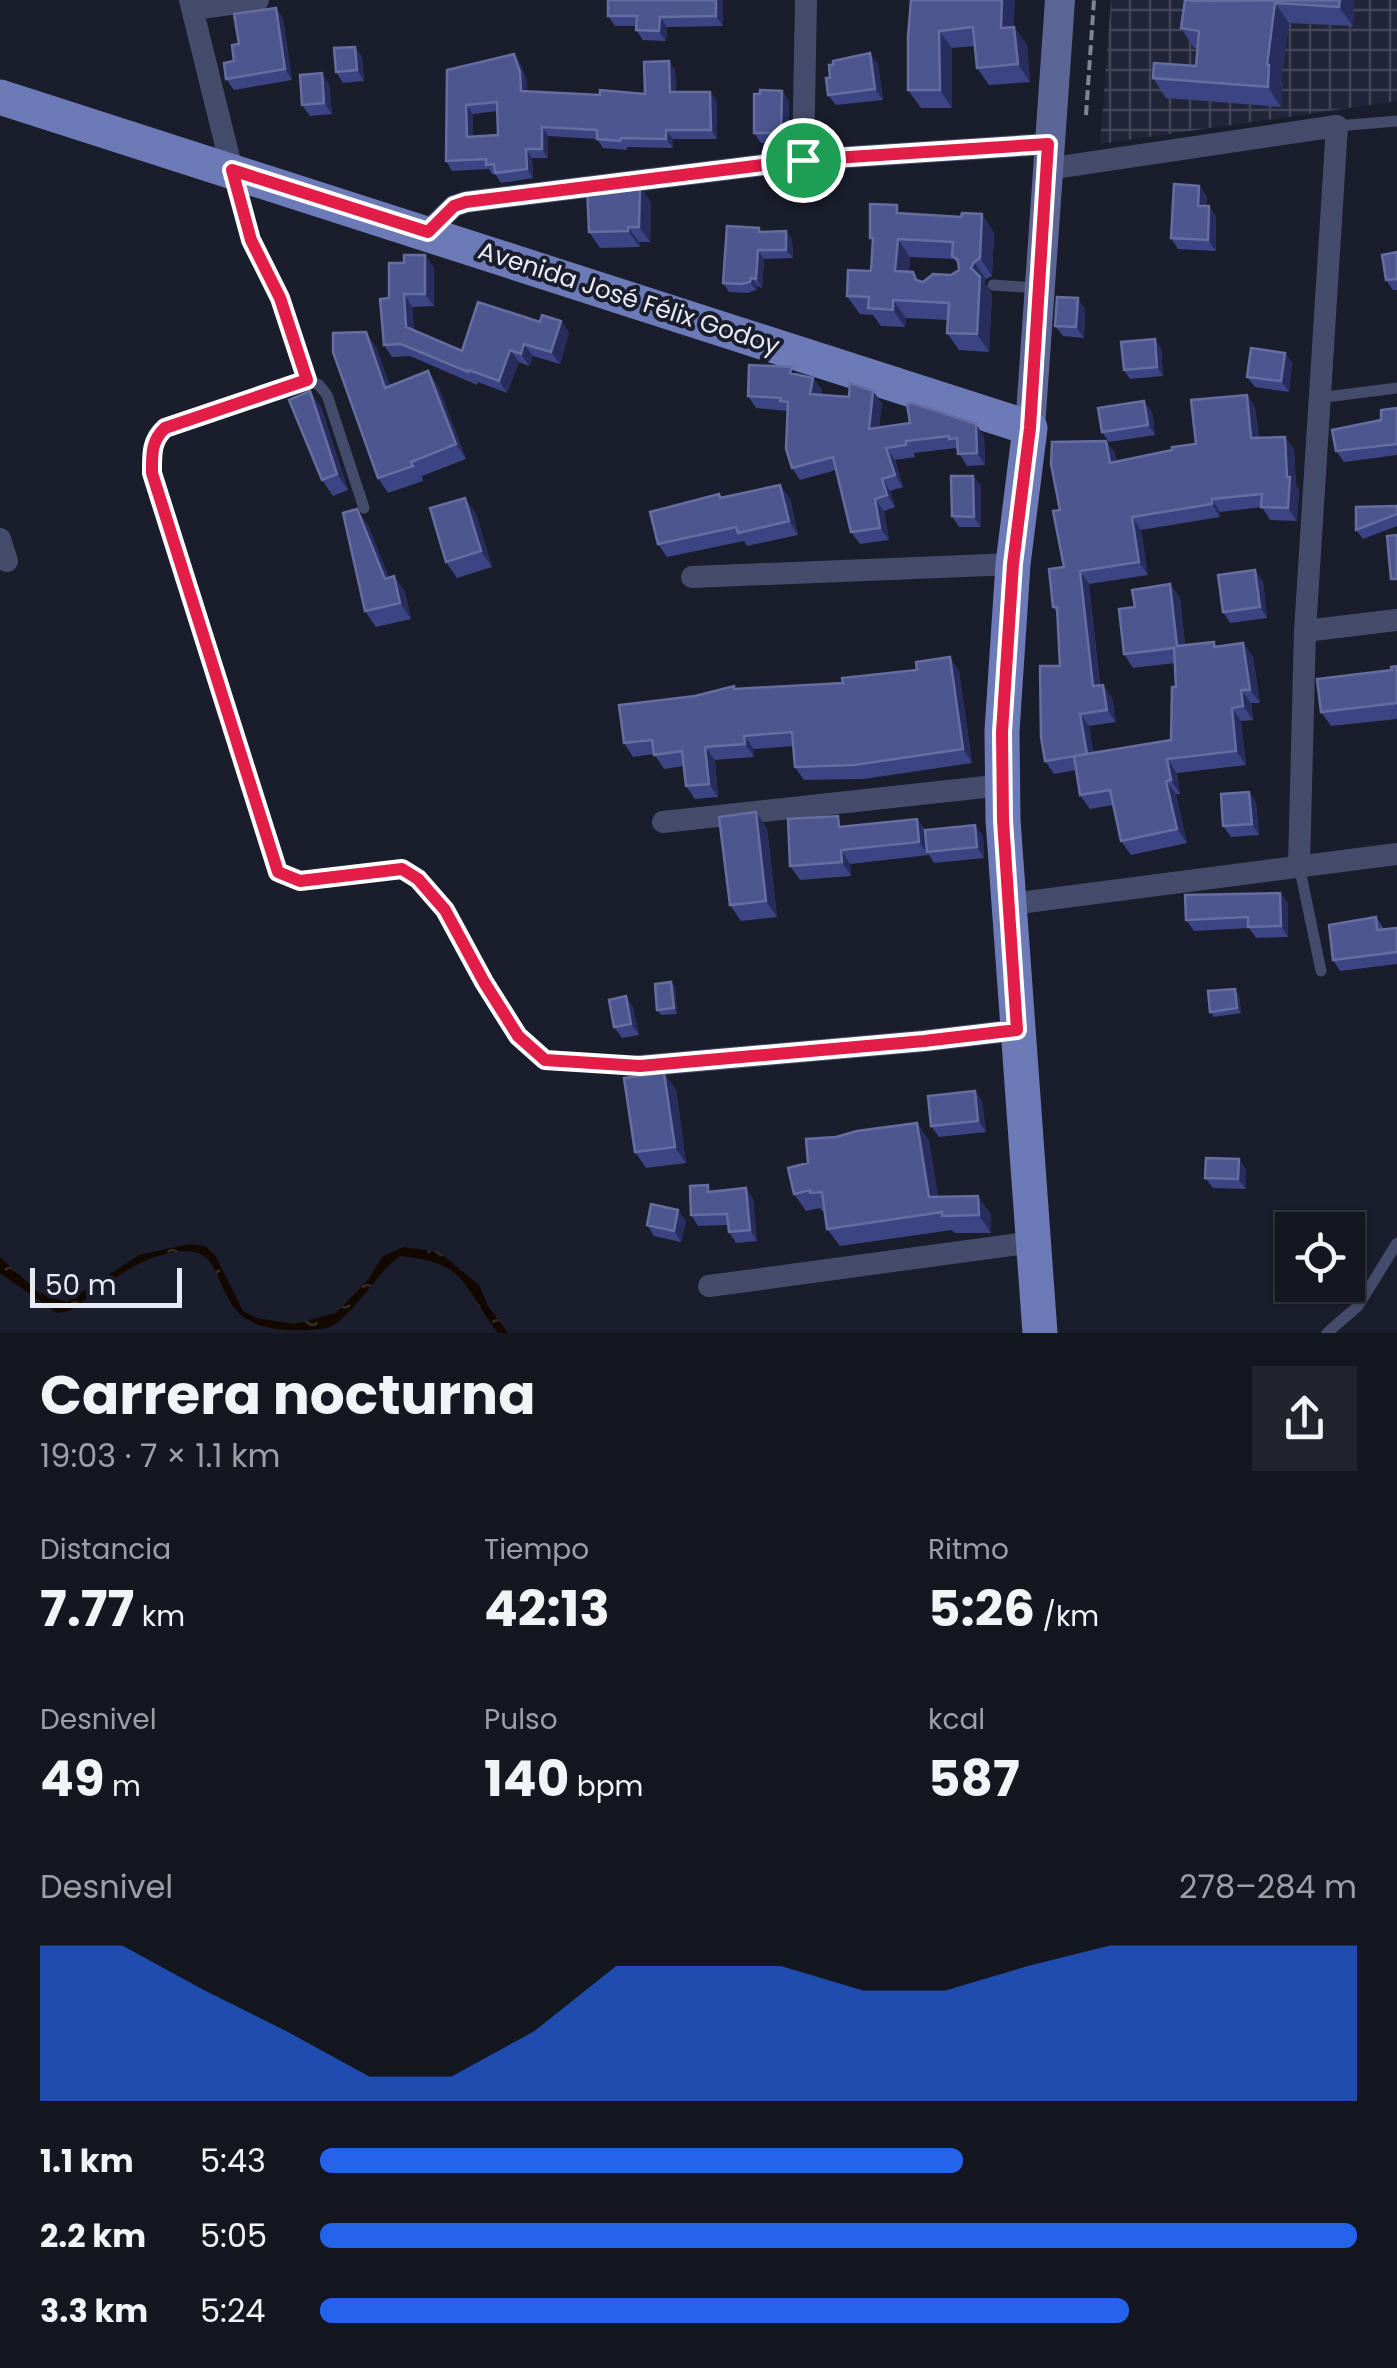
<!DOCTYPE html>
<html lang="es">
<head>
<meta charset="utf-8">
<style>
  body { margin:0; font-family:Poppins,sans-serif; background:#21232d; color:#f1f3f6; height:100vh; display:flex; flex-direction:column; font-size:38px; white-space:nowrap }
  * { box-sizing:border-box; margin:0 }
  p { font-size:32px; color:#9d9fa5 }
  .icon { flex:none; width:55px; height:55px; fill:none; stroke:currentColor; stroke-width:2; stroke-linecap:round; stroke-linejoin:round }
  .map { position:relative; height:1333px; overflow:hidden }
  .sheet { display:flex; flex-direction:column; background:#141620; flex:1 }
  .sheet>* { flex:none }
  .controls { position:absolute; left:1275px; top:1212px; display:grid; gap:20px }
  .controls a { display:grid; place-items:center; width:90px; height:90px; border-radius:0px; background:#141620; box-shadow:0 2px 8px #0004,0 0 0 2px #33353e; font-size:50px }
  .scale { position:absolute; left:30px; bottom:25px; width:152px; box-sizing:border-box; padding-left:10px; border:5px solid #e7eaf3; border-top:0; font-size:28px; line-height:35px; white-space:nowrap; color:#e7eaf3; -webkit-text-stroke:8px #1a1d2b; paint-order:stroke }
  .pin { position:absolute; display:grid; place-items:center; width:85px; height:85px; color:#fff; margin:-42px; border:5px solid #fff; border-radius:50%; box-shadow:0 2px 10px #0007 }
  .round { display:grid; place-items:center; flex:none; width:105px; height:105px; border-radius:0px; background:#21232d }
  .overview { display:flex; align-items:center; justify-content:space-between; height:170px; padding:0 40px }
  h1 { font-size:55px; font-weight:700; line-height:75px }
  .stats { display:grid; grid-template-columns:repeat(3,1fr); gap:15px; height:170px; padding:10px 40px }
  .stats div { display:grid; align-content:center }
  .stats b { font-size:50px; font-weight:700 }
  .stats small { font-size:28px; font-weight:400 }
  .stats p { font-size:28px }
  .chart { height:280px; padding:20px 40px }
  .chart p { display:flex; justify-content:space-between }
  .chart svg { width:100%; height:180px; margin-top:10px; fill:#2563eb; opacity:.7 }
  ul { padding:0 40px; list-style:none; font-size:32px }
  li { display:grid; grid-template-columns:160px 120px 1fr; align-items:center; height:75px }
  li i { height:25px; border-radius:12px; background:#2563eb }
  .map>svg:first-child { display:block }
</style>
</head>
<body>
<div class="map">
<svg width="1397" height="1333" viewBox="0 0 1397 1333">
  <defs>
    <pattern id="industrial-grid" width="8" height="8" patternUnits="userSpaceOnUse" patternTransform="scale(2.5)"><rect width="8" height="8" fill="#212539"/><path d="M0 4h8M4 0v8" fill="none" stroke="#414556"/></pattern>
    <pattern id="water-ripples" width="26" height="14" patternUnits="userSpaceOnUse" patternTransform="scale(2.5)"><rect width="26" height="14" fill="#120800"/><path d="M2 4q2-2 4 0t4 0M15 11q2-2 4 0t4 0" fill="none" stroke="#342c26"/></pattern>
  </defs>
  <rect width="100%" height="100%" fill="#1a1d2b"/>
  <path fill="url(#industrial-grid)" d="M1111,0h286v101l-297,43z"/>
  <path fill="url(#water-ripples)" d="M190,1244l15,2 10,9 28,56 14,7 37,6 42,-11 31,-32 16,-25 21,-9 35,5 40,33 9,21 20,27h-10c-37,-48 -29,-70 -98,-77 -22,15 -48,61 -70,71 -25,6 -76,6 -94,-17 -26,-33 -14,-71 -75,-55 -34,9 -63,38 -92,56l-12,2 -57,-40v-16l39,36 28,9 72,-47z"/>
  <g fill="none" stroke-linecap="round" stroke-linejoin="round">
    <path stroke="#828590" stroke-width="4" stroke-dasharray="10 5" stroke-linecap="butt" d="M1086,115l8,-115"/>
    <path stroke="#454c6b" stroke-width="11" d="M1337,126l60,-5
      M234,177l17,63 29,59 27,80 12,6 8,10 37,113
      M993,285l45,3
      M307,379l-142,49 -13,19 -1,26 128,399 22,9 101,-12 16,10 27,31 73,126 27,24 95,6
      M1318,398l79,-10
      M1299,865l22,106
      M1327,1333l31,-27 39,-63"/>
    <path stroke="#454c6b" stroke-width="22" d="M190,0l42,170
      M194,9l64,-9
      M803,160l3,-160
      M1047,169l290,-43 -32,505 -6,234
      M427,232l27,-26 12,-4 337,-42 245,-16
      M0,539l7,22
      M692,577l321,-13
      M1305,631l92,-11
      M663,822l340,-37
      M1011,904l386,-50
      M640,1066l284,-25 93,-11
      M709,1286l324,-44"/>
    <path stroke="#5b6697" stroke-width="30" d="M1030,428l30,-428"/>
    <path stroke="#6c7ab8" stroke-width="35" d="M0,97l1030,331 -17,136 -11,167 1,89 37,513"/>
  </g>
  <path fill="#3c4484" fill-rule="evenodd" d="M723,0v26l-56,1 -1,14 -23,-1 -7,-10v-4h-21l-7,-10z
    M911,0l103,27 13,18 3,37 -41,3 -12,-17 -2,-22 -23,2v60h-31l-13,-18z
    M1196,0h158l-1,26 -64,-3 -8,58 2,3 -2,23 -115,-9 -13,-20 43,-12 2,-18h-4l-13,-20z
    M276,8l7,11 9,61 -58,10 -8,-11 8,-18 5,-17z
    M355,47l7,10 2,24 -21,2 -7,-11z
    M669,61l6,9 1,22h34l7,9v38h-44v9l-46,-1v3l-24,-2 -6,-9 -49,-3v22h-16l1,20 -32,5 -6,-9h-3l-3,-5 -37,2 -6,-10 1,-91 73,-7 7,18v10l73,4 45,-1zM497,111l1,24 -25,1v-22z
    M878,64l5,36 -47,5 -8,-10 2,-17z
    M329,84l3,30 -22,2 -8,-11z
    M782,91l7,10 -1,42h-27l-7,-10z
    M1207,196l-1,10h3l7,11v34l-38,-2 -7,-11z
    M651,202l-1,40h-11l1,5 -40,1 -11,-16z
    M904,214l90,18 -2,44 -6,3 -2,4 8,11 -3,58 -30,-2 -12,-17 1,-13 -42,-2 -1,9 -24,-1 -8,-11 -13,-1 -13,-18 24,-25 2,-29 -3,-4zM910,257l44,2 5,7v4l-8,5 -28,7 -5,-2 -5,-8h-4z
    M786,231l6,9 1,18 -29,1 -2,29 -4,-2 -2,4 -8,3 -19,-1 -6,-9 39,-51z
    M1397,252v38h-4l-7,-10z
    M425,255l9,13v38l-22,1 2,23 48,21 78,-29 21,-1 8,12 -9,31 -27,-8 -4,10 -10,-4 -12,31 -29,-11 -1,3 -67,-29 -18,1 -8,-12 5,-47 15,-35z
    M1085,309l-1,29 -21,-2 -8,-10z
    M376,347l14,39 38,-15 10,15 28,73 -44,17 1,5 -35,12 -10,-15z
    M1161,348l2,28 -33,3 -6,-9z
    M1285,353l7,10 -3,29 -34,-5 -8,-10z
    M798,375l15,3 9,12 -1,5 61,8 -3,24 97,-3 8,12 1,29 -18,1 -11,-18 -42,5 1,4 -20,3 8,27 -13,4 5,16 -11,4 5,29 -29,4 -9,-12 -15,-62 -36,10 -8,-12 -5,-57 -31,-3 -8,-12z
    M321,407l27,83 -15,6 -11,-16z
    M1255,407l4,31 35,11 2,36 3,4 -2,32 -27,-1 -8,-13 -42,5v5l-79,13 7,45 -59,9 11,101 12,12 4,25 -27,4 4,27 78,-13 5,-53 -1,-24 -42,5 -9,-14 11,-47 35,-23 10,14 5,47 29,-3 3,5 26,-4 10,14 7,46h-9l2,17 -12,1 5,44 -69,8 3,21h-4l11,49 -56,12 -10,-14 -8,-36 -23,4 -10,-14 -4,-25 -22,4 -9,-13 15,-95 -3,-53 -4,-6 11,-40 -4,-57 46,-69 9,12 1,8 56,-11 24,-6z
    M1397,408v47l-53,7 -8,-11z
    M1152,412l3,23 -46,7 -7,-10z
    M973,476l8,10v41h-22l-7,-11z
    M719,494l3,4h68l8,37 -51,11 -3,-5 -77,16 -9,-13z
    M465,498l11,16 16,53 -35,11 -11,-16z
    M1397,506v20l-34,13 -7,-9z
    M368,525l21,53 5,-2 11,16 6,27 -35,8 -11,-16z
    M1263,581l4,37 -37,5 -7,-11z
    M1397,666v53l-66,7 -10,-14z
    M959,671l13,92 -108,16 -60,1 -9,-13 -2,-21 -39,3v8l-39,3 3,37 -23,2 -9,-13 -2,-20 -20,3 -10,-15 -21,3 -9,-14 71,-47 41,-7 107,-6z
    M1249,792l7,11 3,32 -28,2 -8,-11z
    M917,819l8,11 50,-5 8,11 1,22 -50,5 -5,-8 -79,9 1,12 -51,4 -10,-14 55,-40z
    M767,828l10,89 -36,4 -11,-16z
    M1280,893l8,10v34l-32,1 -7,-10 -55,3 -8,-11z
    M1376,917l8,12 13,-1v36l-57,7 -7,-11z
    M671,982l4,5 2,27 -16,1 -4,-5z
    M1239,995l2,18 -27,4 -4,-5z
    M633,1007l6,28 -17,3 -8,-11z
    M676,1089l10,74 -40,5 -11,-16z
    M975,1091l7,11 4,30 -47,5 -8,-11z
    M917,1123l12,18 9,56 53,17v19h-36l-3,-3 -112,16 -13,-17 -2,-19 -3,1 -2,-3 -14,3 -12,-17 14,-31 28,-26z
    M1239,1159l7,11v19l-33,-1 -8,-10z
    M746,1188l7,11 4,42 -21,2 -7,-11 -1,-7 -30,1 -7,-11z
    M678,1210l8,11 -5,21 -27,-6 -7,-11z"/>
  <path fill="#272d5c" d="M716,0h7v26l-7,-10z
    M1002,0h13l-2,46 -12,-18z
    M1340,0h14l-1,26 -14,-19z
    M1275,3l14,20 -8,58 2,3 -2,23 -13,-20 -1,-22z
    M276,8l7,11 9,61 -7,-11z
    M660,17l7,10 -1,14 -7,-10z
    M1014,27l13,18 3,37 -12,-18z
    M939,31l13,17v60l-12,-18z
    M355,47l7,10 2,24 -7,-11z
    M870,53l8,11 5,36 -8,-11z
    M514,54l6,9 7,18v19l-6,-9z
    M669,61l6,9 1,31 -6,-9z
    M322,73l7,11 3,30 -8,-11z
    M782,91l7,10 -1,42 -7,-10z
    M710,92l7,9v38l-6,-9z
    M466,105l7,9v32l-6,-9z
    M542,127l6,9v22l-6,-9z
    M666,130l7,9v9l-7,-9z
    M526,149l6,9 1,20 -6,-9z
    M640,186l11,16 -1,40 -11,-15z
    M1199,186l8,10 -1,20 -8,-10z
    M1209,206l7,11v34l-8,-11z
    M982,214l12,18 -2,44 -12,-18z
    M628,227l11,15 1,5 -12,-16z
    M786,231l6,9 1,18 -7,-8z
    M898,239l12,18 -2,32 -13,-18z
    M758,250l6,9 -2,29 -6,-9z
    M425,255l9,13v38l-9,-12z
    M974,262l12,17 -2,4 8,11 -3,58 -12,-18 -6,-66z
    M751,278l7,8 -2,4 -6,-8z
    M404,294l8,13 3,32 -9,-12z
    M1078,298l7,11 -1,29 -8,-11z
    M893,300l13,18 -1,9 -12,-17z
    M561,321l8,12 -9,31 -9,-12z
    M366,332l10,15 20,55 -11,-14z
    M1155,339l6,9 2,28 -6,-9z
    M524,344l9,12 -4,10 -8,-12z
    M510,350l9,12 -12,31 -8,-12z
    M1285,353l7,10 -3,29 -8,-11z
    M428,371l10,15 28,73 -10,-15z
    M813,378l9,12 -4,16 -8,-12z
    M310,391l11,16 27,83 -11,-16z
    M873,391l9,12 -5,38 -8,-12z
    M1247,395l8,12 5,44 -9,-13z
    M1144,401l8,11 3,23 -7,-10z
    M976,424l8,12 1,29 -8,-12z
    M1285,437l9,12 2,36 3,4 -2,32 -9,-13z
    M1106,441l9,12 4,22 -9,-12z
    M886,448l9,12 8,27 -8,-12z
    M973,476l8,10v41l-7,-10z
    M882,479l8,12 5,16 -8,-12z
    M780,485l10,13 8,37 -9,-14z
    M465,498l11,16 16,53 -11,-16z
    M875,499l9,12 5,29 -9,-12z
    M1212,499l8,13v5l-8,-13z
    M357,509l11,16 28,70 -11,-16z
    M1132,517l9,13 7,45 -9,-13z
    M1255,570l8,11 4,37 -7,-11z
    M1080,571l9,13 12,115 -8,-13z
    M394,576l11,16 6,27 -11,-16z
    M1170,584l10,14 7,62 -10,-14z
    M1243,643l10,14 7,46 -10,-13z
    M950,657l9,14 13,92 -9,-14z
    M1103,685l9,12 4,25 -9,-12z
    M1241,690l10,13 2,17 -10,-14z
    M1232,708l9,13 5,44 -10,-14z
    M1080,714l9,12 7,41 -9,-13z
    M744,736l10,13v8l-9,-13z
    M705,747l10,13 3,37 -9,-13z
    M1167,759l10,14 3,21 -9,-14z
    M1166,781l10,13 11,49 -10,-14z
    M1249,792l7,11 3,32 -7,-11z
    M756,812l11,16 10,89 -11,-16z
    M917,819l9,13 1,20 2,4 -10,-14z
    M975,825l8,11 1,22 -7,-11z
    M841,850l9,14 1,12 -9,-14z
    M1280,893l8,10v34l-7,-11z
    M671,982l4,5 2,27 -3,-6z
    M1235,989l4,6 2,18 -4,-5z
    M626,996l7,11 6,28 -8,-11z
    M664,1073l12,16 10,74 -11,-16z
    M975,1091l7,11 4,30 -8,-11z
    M917,1123l12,18 12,71 -12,-15z
    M1239,1159l7,11v19l-8,-10z
    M746,1188l7,11 4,42 -7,-11z
    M978,1196l13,18v19l-12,-18z
    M678,1210l8,11 -5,21 -7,-11z"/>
  <path fill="#4e5690" stroke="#666da0" stroke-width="2.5" fill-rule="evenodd" d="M608,0h108v16l-56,1 -1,14 -23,-1 1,-14h-29z
    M911,0h91l-1,28 13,-1 4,37 -41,4 -4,-41 -34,4 1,59h-32v-54z
    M1185,0l11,1 144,-1 -1,7 -64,-4 -8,62h2l-1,22 -115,-9 1,-15 42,3 3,-35 -18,-3z
    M276,8l9,61 -59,10 -2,-16 10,-2 -2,-16 7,-1 -5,-30z
    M355,47l2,23 -21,2 -2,-24z
    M870,53l5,36 -47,6 -2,-17h4l-1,-13h4v-4z
    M514,54l6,18 1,19 79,4v-5l45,4 -1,-32 25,-1 1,31h40l1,38h-45v9l-45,-1 -1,3 -23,-2v-9l-55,-3v22h-16l1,20 -32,4 -1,-9 -8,1v-6l-40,2 1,-91zM497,102l1,33 -31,2 -1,-32z
    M322,73l2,30 -22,2 -2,-30z
    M760,90l22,1 -1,42h-27v-39h6z
    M1174,184l25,2 -1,20h11l-1,34 -37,-2z
    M587,186h53l-1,41h-11v4l-39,1z
    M870,204l27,1v8l64,4 1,-4 20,1 -2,44 -6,4 -3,6 9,9 -3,57 -30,-1 2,-30 -56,-3v10l-25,-2 1,-11 -22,-1 1,-26 23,1 2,-33h-3zM898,239l55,3 -1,14 6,4 1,10 -8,5 -18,-1 -10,8 -7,-2 -3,-8 -18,-1z
    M727,226l32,2v4l27,-1v19h-28l-2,29 -5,-1 -1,4 -8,2 -19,-1z
    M1397,252v27l-11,1 -4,-25z
    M404,255h21v39h-21l2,33 56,24 16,-49 62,20 2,-7 19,6 -10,31 -27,-8 -3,10 -11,-4 -11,31 -30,-11 -1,2 -67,-28 -17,1 -4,-46 9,-1v-35h15z
    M1057,297l21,1 -2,29 -21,-1z
    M366,332l19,56 43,-17 28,73 -45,18 2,4 -35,12 -45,-126v-19z
    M1155,339l2,28 -33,3 -3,-28z
    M1251,348l34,5 -4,28 -34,-4z
    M749,365l43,2 -2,6 23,5 -3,16 39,3 1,-14 23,8 -4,38 41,-6 -3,-19 5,-1 64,21 1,29 -19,1 -1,-16 -8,1v-3l-43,5v4l-20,3 9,27 -13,4 5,16 -12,4 5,29 -29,4 -18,-75 -41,11 -6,-19 2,-47 -8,-1 1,-3 -33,-2z
    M310,391l27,83 -15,6 -33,-80z
    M1247,395l4,43 34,-1 2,40h3l-2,31 -27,-1 1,-13 -50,5v5l-80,13 7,45 -59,9 13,115 10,-1 4,25 -27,4 7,40 -42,7 -4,-24 -1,-71h20l-3,-59h-4l-4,-38 15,-2 -11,-56 7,-1 -9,-46 1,-22 54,-1 4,22 62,-13v-3l24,-3 -5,-44z
    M1144,401l4,24 -46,7 -4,-24z
    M1397,408v36l-61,7 -4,-21 49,-10v-10z
    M951,476h22l1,41 -22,-1z
    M780,485l9,36 -51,12 -2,-6 -78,17 -8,-32 69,-18 1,4z
    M465,498l16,53 -35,11 -16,-54z
    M1397,506v8l-41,16v-23z
    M357,509l28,70 9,-3 6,27 -35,8 -22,-98z
    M1397,535v44h-6l-4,-43z
    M1255,570l5,37 -37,5 -5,-37z
    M1170,584l7,62 37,-4v5l29,-4 7,47h-9l2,16 -11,2 4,43 -69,8 4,21 -5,1 11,48 -56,12 -11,-51 -30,5 -6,-39 97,-16 1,-53h4l-2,-39 -50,6 -5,-45 16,-2 -3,-17z
    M950,657l13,92 -109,16 -59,2 -3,-35 -48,4 1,8 -40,3 4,37 -23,2 -4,-35 -28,4 -2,-15 -28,3 -5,-38 76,-9 39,-10v3l109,-6 -1,-5 75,-8 -1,-8z
    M1397,666v37l-76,9 -4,-33 75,-9 -1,-3z
    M1249,792l3,32 -29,2 -2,-32z
    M756,812l10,89 -36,4 -11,-88z
    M838,816l1,11 78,-8 2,23 -78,8 1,12 -52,4 -2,-47z
    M975,825l2,22 -50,5 -2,-22z
    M1280,893l1,33 -33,1v-10l-62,3 -1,-25z
    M1376,917l1,13 20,-2v24l-64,8 -4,-35z
    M671,982l3,26 -17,2 -2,-26z
    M1235,989l2,19 -27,4 -2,-21z
    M626,996l5,28 -17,3 -5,-27z
    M664,1073l11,74 -40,5 -11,-74z
    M975,1091l3,30 -47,5 -3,-30z
    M917,1123l12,74 49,-1 1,19 -37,1v-4l-115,17 -5,-37 -12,1v-3l-16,4 -6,-26 20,-5 -2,-24 30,-2 21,-6z
    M1206,1158l33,1 -1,20 -33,-1z
    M708,1185v7l38,-4 4,42 -21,2 -2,-18 -36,1 -1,-29z
    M651,1204l27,6 -4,21 -27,-6z"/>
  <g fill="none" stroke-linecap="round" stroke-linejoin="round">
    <g stroke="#fff" stroke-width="20">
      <path id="route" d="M1048,144l-18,284 -17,136 -11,168 1,88 14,210 -93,11 -284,25 -95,-6 -27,-24 -34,-54 -39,-72 -27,-31 -16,-10 -102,12 -22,-9 -126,-399c0,-19 -1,-32 13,-45l142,-48 -27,-82 -29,-58 -19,-70 196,62 26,-26 12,-4 337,-42z"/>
    </g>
    <use href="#route" stroke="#e11d48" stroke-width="12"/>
  </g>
  <g text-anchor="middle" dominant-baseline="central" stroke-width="8" stroke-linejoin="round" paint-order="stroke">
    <g font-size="25" fill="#e7eaf3" stroke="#1a1d2b">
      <text transform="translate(629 298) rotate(18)">Avenida José Félix Godoy</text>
    </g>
  </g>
</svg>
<div class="controls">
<a><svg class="icon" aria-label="locate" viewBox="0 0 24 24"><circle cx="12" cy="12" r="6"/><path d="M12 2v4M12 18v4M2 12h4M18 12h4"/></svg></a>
</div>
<div class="scale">50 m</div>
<div class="pin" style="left:803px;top:160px;background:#1e9e55"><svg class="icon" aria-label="arrive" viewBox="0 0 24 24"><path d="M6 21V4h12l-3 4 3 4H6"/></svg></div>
</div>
<section class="sheet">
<div class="overview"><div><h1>Carrera nocturna</h1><p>19:03 · 7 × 1.1 km</p></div><a class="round"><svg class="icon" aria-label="share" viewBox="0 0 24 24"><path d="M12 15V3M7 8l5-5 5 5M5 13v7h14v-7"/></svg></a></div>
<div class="stats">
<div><p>Distancia</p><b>7.77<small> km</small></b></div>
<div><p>Tiempo</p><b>42:13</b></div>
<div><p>Ritmo</p><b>5:26<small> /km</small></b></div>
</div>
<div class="stats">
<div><p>Desnivel</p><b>49<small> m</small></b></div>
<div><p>Pulso</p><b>140<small> bpm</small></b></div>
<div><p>kcal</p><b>587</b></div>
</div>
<div class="chart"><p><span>Desnivel</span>278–284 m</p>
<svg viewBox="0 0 160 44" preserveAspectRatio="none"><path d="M0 44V6L10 6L20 17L30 27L40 38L50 38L60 27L70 11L80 11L90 11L100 17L110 17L120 11L130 6L140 6L150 6L160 6V44z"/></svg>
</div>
<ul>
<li><b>1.1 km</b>5:43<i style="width:62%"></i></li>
<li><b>2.2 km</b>5:05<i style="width:100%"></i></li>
<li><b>3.3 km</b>5:24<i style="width:78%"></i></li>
</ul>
</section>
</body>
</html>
